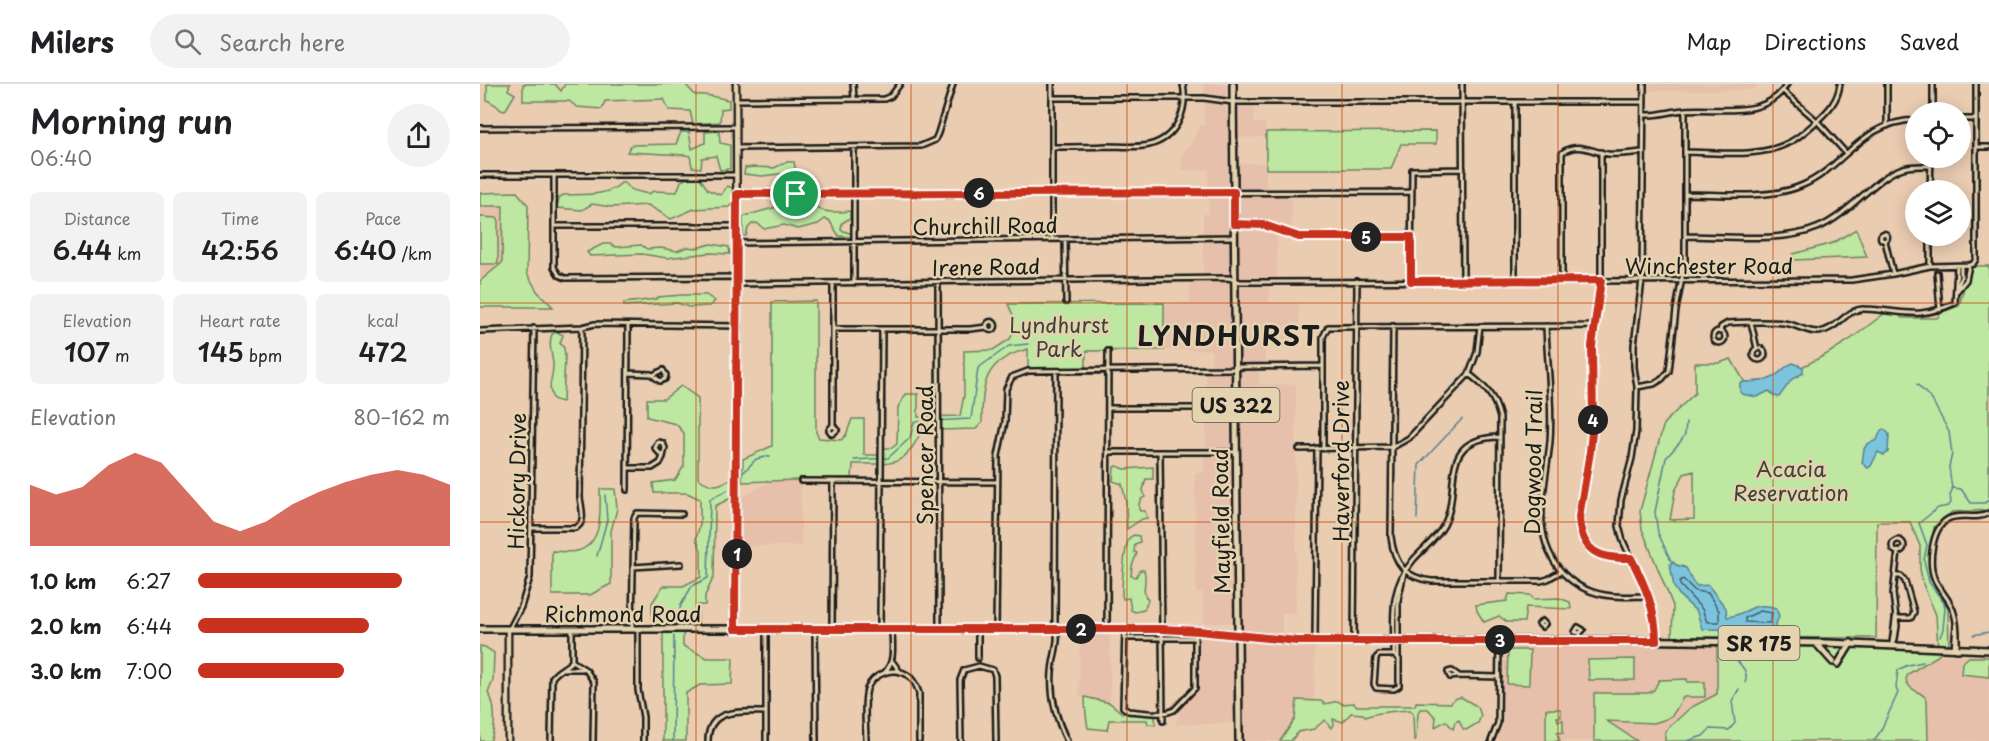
<!DOCTYPE html>
<html lang="en">
<head>
<meta charset="utf-8">
<style>
  body { margin:0; font-family:"Playpen Sans",sans-serif; background:#f2f2f2; color:#202124; height:100vh; display:flex; flex-direction:column; font-size:22px; white-space:nowrap }
  * { box-sizing:border-box; margin:0 }
  p { font-size:20px; color:#757577 }
  .icon { flex:none; width:33px; height:33px; fill:none; stroke:currentColor; stroke-width:2; stroke-linecap:round; stroke-linejoin:round }
  .map { position:relative; flex:1; overflow:hidden }
  .sheet { display:flex; flex-direction:column; background:#fff; width:480px }
  .sheet>* { flex:none }
  .fabs { position:absolute; left:1425px; top:18px; display:grid; gap:12px }
  .fabs a { display:grid; place-items:center; width:66px; height:66px; border-radius:50%; background:#fff; box-shadow:0 3px 15px #0003; font-size:30px }
  .pin { position:absolute; display:grid; place-items:center; width:51px; height:51px; color:#fff; margin:-26px; border:3px solid #fff; border-radius:50%; box-shadow:0 2px 6px #0007 }
  .km { position:absolute; width:30px; height:30px; margin:-15px; border-radius:50%; background:#222; color:#fff; font-size:16px; line-height:30px; text-align:center }
  .round { display:grid; place-items:center; flex:none; width:63px; height:63px; border-radius:32px; background:#f2f2f2 }
  .head { display:flex; align-items:center; justify-content:space-between; height:102px; padding:0 30px }
  h1 { font-size:33px; font-weight:600; line-height:45px }
  .stats { display:grid; grid-template-columns:repeat(3,1fr); gap:9px; height:102px; padding:6px 30px }
  .stats div { display:grid; align-content:center; border-radius:9px; background:#f2f2f2; text-align:center }
  .stats b { font-size:26px; font-weight:600 }
  .stats small { font-size:16px; font-weight:400 }
  .stats p { font-size:16px }
  .chart { height:168px; padding:12px 30px }
  .chart p { display:flex; justify-content:space-between }
  .chart svg { width:100%; height:108px; margin-top:6px; fill:#c8321e; opacity:.7 }
  ul { padding:0 30px; list-style:none; font-size:20px }
  li { display:grid; grid-template-columns:96px 72px 1fr; align-items:center; height:45px }
  li i { height:15px; border-radius:8px; background:#c8321e }
  header { display:flex; align-items:center; gap:36px; box-sizing:border-box; height:84px; padding:0 30px; background:#fff; border-bottom:2px solid #e0e0e0 }
  header strong { font-size:28px }
  nav { display:flex; gap:33px; margin-inline-start:auto; font-size:21px }
  .search { width:420px; height:54px; background:#f2f2f2; display:flex; align-items:center; gap:15px; box-sizing:border-box; padding:0 21px; border-radius:33px; color:#757577; font-size:22px }
  main { display:flex; flex:1; min-height:0 }
  .map>svg:first-child { display:block }
</style>
</head>
<body>
<header>
<strong>Milers</strong>
<div class="search"><svg class="icon" aria-label="search" viewBox="0 0 24 24"><circle cx="10" cy="10" r="6"/><path d="M15 15l6 6"/></svg>Search here</div>
<nav><a>Map</a><a>Directions</a><a>Saved</a></nav>
</header>
<main>
<section class="sheet">
<div class="head"><div><h1>Morning run</h1><p>06:40</p></div><a class="round"><svg class="icon" aria-label="share" viewBox="0 0 24 24"><path d="M12 15V3M7 8l5-5 5 5M5 13v7h14v-7"/></svg></a></div>
<div class="stats">
<div><p>Distance</p><b>6.44<small> km</small></b></div>
<div><p>Time</p><b>42:56</b></div>
<div><p>Pace</p><b>6:40<small> /km</small></b></div>
</div>
<div class="stats">
<div><p>Elevation</p><b>107<small> m</small></b></div>
<div><p>Heart rate</p><b>145<small> bpm</small></b></div>
<div><p>kcal</p><b>472</b></div>
</div>
<div class="chart"><p><span>Elevation</span>80–162 m</p>
<svg viewBox="0 0 160 44" preserveAspectRatio="none"><path d="M0 44V19L10 23L20 20L30 11L40 6L50 10L60 22L70 34L80 38L90 34L100 27L110 22L120 18L130 15L140 13L150 15L160 19V44z"/></svg>
</div>
<ul>
<li><b>1.0 km</b>6:27<i style="width:81%"></i></li>
<li><b>2.0 km</b>6:44<i style="width:68%"></i></li>
<li><b>3.0 km</b>7:00<i style="width:58%"></i></li>
</ul>
</section>
<div class="map">
<svg width="1509" height="657" viewBox="0 0 1509 657">
  <rect width="100%" height="100%" fill="#eaccb1"/>
  <filter id="ink" filterUnits="userSpaceOnUse"><feTurbulence type="fractalNoise" baseFrequency=".0167" numOctaves="2"/><feDisplacementMap in="SourceGraphic" scale="12" xChannelSelector="R" yChannelSelector="G"/><feConvolveMatrix kernelMatrix="1 2 1 2 8 2 1 2 1" color-interpolation-filters="sRGB"/></filter>
  <g filter="url(#ink)">
    <path fill="#e6c0ab" d="M724,0h29l1,18h20v21h11l1,14 -32,1 -1,-36 -29,-4z
      M1168,0h108l-2,6 -106,1z
      M724,18l16,2 7,4 1,81h-19l-1,-19h-26v-17l10,-11 8,-17h4z
      M754,79h32v29h25l1,43 -15,-5v52h-7l-1,21h30v36l-34,1v26h-6v19l37,-1v229h-14v24l-35,-4 -5,-5 -2,-155h-3v44h-6l1,106h-28l-1,-30h-7l-1,-120 9,-1v-20h2v-83h5v-19h-47v-47h26v-24l13,-1v-64h6v-22h25z
      M23,121l-1,59 -22,17v-75z
      M301,391l20,2v69h-59v-49z
      M600,545h30v74l-31,-7z
      M719,547l116,10 -1,65 -19,13 -11,22h-45l-1,-18 -63,2 9,-23 15,-12z
      M1021,561l216,1 1,65 -47,30h-34l-43,-21v21h-100l6,-17z
      M1459,571h50v86h-61l-2,-41 -17,-12 -3,-9 2,-5z"/>
    <path fill="#bee7a2" stroke="#6d825f" stroke-width="1.5" fill-rule="evenodd" d="M7,0h23l-2,6 7,4 -10,17 -4,-1 -5,-5 -9,-5z
      M43,0h32l6,7 4,-7h120l10,11c11,-2 23,3 34,5v8l-8,1 -1,13 -27,2 -3,-13 -21,-1 -5,-11 -59,2 -3,8 -25,-2 -8,-6h-46z
      M239,47l1,12 10,2v24l-10,1 -4,-14 -14,2 -1,10 -9,-1 -2,-11 -5,-1 -58,-3 4,-7 45,-1 5,-12h8l3,17 13,-6v-11z
      M956,47v13h-35l-10,25h-125v-37z
      M307,78h7l2,10 -34,4 -18,-2 1,-6 8,-1 21,1z
      M208,94h12l8,12 13,5 6,-9 6,2 1,14 -5,5 -35,2 -23,10 -23,-14 -37,2 -19,-3 -10,6 -25,-2 2,-10 4,-3c18,-1 45,2 58,-12h3l8,7 16,4 6,-3 23,1 4,-11z
      M37,108l11,13 -1,68 10,18 16,16h-73v-26l22,-18 1,-57h-23v-13z
      M300,122l13,1 9,5 15,-4c11,6 21,4 33,3v7l-8,5 -1,7 11,4 -1,3 -12,-1 -10,-16 -4,-1 -7,5 -20,5 -14,-4 -20,4 -7,-6 -5,1 -4,4 -2,8h-3v-18l2,-2z
      M0,133l18,1v46h-18z
      M1376,145l11,28 -73,3 -1,-6 40,-11z
      M123,160h8l5,3 25,-2 6,4 14,-1 16,3 10,-4 9,1 15,-4 18,3 1,7 -21,-1 -42,5 -25,-4 -52,2 -3,-4z
      M1490,182h19v244l-37,2 -18,15 -5,38 7,22 12,21 1,41h-8l-2,6 -31,19 -2,5c2,13 16,11 21,21l1,41h-263v-10l25,-23 27,-14v-52l221,6 -2,-33 -13,-31 -3,-15v-23l-10,-24h-33l-1,116 -204,-1 1,-31 -31,-77 -2,-18 24,-88 31,-30v-30h24l12,-4 16,27h18l62,-32 24,-15 34,-26 13,1 4,4h35l5,-6 17,-6zM1214,387v48l-24,1 5,-29 9,-17zM1193,478l3,3 8,2 9,15 1,27 -14,-13z
      M202,211h24l9,6 -5,5 -21,1 -12,-4 -53,3v-3l32,-4 2,-2z
      M336,217v131l3,6 22,2 5,-5 6,-16h12v36h17v-7h11l5,-4 1,-37 8,-13h12v23l42,-1 4,-21v-44l29,-1 17,-11 4,-8v-14l-6,-13 156,-1v47l-78,1v17h-58v-19c-44,11 -46,34 -46,74l-6,6 -37,1v-5l-15,1c-20,42 -28,38 -71,38l-1,14 -110,4 1,-23 29,-13v-144z
      M77,248l6,3 -3,8 4,5 1,8 -2,45 -2,1 -8,-3c-7,-14 1,-22 0,-35 -1,-11 -5,-19 -1,-30z
      M201,302l17,12v80c17,12 22,7 39,-2v19l-22,11 -1,70 -9,20v9h-7v24h-15v17l24,12h26l-1,26 -32,1 -14,8v48h-23v-112h-11v-26l11,-17h20l18,-9v-27l-5,-11 4,-15v-25l-13,-6h-33l-1,-10 22,-3 9,-14v-33l-8,-9 -29,-7v-18h17z
      M637,382l8,3 28,-2v12h-7l-3,11 2,7c-5,1 -8,9 -5,14h5l2,7 -5,1 -15,10 -1,-27 -4,-18 -9,-3 1,-14z
      M120,405h15l2,20 -6,22v53l-21,11h-38v-44c8,0 18,2 25,0 27,-7 23,-41 23,-62z
      M654,451l5,1 1,6 -5,2 -1,8 3,1 -5,13 -1,10 5,1 4,-7h4c4,11 -4,21 4,30l-4,10 -9,2 -4,-2 -2,-12 -6,1 -1,-4c0,-12 2,-50 8,-58z
      M1029,510l21,1 4,4 25,-1 11,4 1,7 -45,-2 -2,15h-17l-8,-6 -15,6 -7,-11 -1,-6 31,-4z
      M0,562l5,1 9,6 -1,27 -5,13c8,10 8,37 2,48h-10z
      M1028,566h22l-1,35 -22,-1z
      M1489,573h20v20l-28,-3 1,-11z
      M1155,575v21h-46l-1,-20z
      M1207,595v3h18v15h-22c-10,16 -6,20 -29,26l-47,-2 30,20h-43v-48h55l5,-3 5,-10z
      M605,613l25,6 12,10 33,2v10l-7,-1 -1,-4h-38l-2,10 -19,-2c-2,-11 -3,-20 -3,-31z
      M981,613l17,10 3,9 -3,7 -12,7 -3,-1 -4,-9 -4,2 -2,7 -7,-8 -11,6 1,-9 -8,-9h-8l-2,4 -2,26 -2,2 -1,-28 -3,-3c-10,1 -35,2 -44,7l-3,-3 -12,-1 -8,9 -10,-3 1,6 -3,3 -6,-8 -11,9 -16,3 -7,9h-11l15,-22 2,-19 24,1 4,3 13,-3 4,3 12,-1 3,3h58l1,-4 35,1 3,-4z
      M1066,625h14l1,8h-4l1,4 5,-1v13l-6,-1 3,9h-14z"/>
    <path fill="#7cc4dd" stroke="#568190" stroke-width="1.5" d="M1313,279l10,4v6l-11,6 -13,18 -5,-1 -5,-5 -12,6 -15,-3 -2,-2v-9c10,-3 19,0 29,-4 10,-3 15,-13 24,-16z
      M1404,345l5,5 -1,18 -4,3 -6,-3 -7,14 -3,2 -6,-5 2,-14 3,-5 10,-4 4,-10z
      M1193,478l3,3 10,3 7,14 4,4 11,-1 18,23 1,9c21,-2 25,-17 49,-9l3,8 -5,14 -72,-1 -5,-17 -17,-16 -6,-9 -4,-23z"/>
    <g fill="none" stroke-linecap="round" stroke-linejoin="round">
      <path stroke="#425f69" stroke-width="1.5" d="M1203,495l12,12 13,2 11,18v11h-12l-5,-13 -22,-24v-4z
        M1280,527l12,2 -2,10 -25,-1v-4z"/>
      <path stroke="#568190" stroke-width="1.5" d="M1437,300l15,16 17,32 3,22 -3,13 3,22
        M374,376l34,-2 22,-20 4,-16 57,-3 7,-51 31,-22 19,-2
        M264,388l12,-13 14,-3
        M937,435l2,-54 43,-46
        M117,472l10,-36 -2,-25
        M1192,479l-14,-30 -3,-21 11,-54 15,-17 4,-7 1,-12
        M196,539l5,-18 11,-19 16,-8 2,-79 18,-9
        M1493,551l16,-3
        M1460,553l3,-8 2,-21 -1,-5 -15,-21 -5,-22 3,-15 -8,-22 19,-15 10,-2 3,-3 -1,-8 3,-7 8,1 10,14h13l5,-3
        M1253,572c6,8 17,15 12,27
        M193,657l1,-105
        M1207,657l16,-5 7,-7 19,1 6,-7 -3,-22 7,-12
        M1394,657l7,-11 17,-37 -2,-5 2,-18 10,-5 15,-3"/>
      <g stroke="#1c1c1c" stroke-width="8">
        <path id="street" d="M373,0l1,15
          M572,0v155
          M982,0l1,196
          M1164,0l-2,196 -8,65v22l3,20 -1,44 -4,27 -11,42 -2,26 4,15 26,55 6,22 1,21
          M1453,0v28
          M1303,7l34,30 28,31
          M572,14h152l29,4h411
          M256,16l148,-1 7,-3 9,-12
          M1035,18v179
          M1164,31c14,1 27,-4 41,-5 34,-3 81,10 102,-26
          M1480,35h16
          M1407,42v-42
          M0,44l256,-1
          M374,63v136
          M572,63c18,0 37,0 55,-1 14,0 29,2 42,-1 28,-7 39,-35 34,-61
          M1497,63h12
          M256,64l185,-2 14,-6 3,-7 15,-49
          M1121,68v128l-9,66 1,76 -3,30 -11,65c2,35 21,41 52,41
          M1205,68c33,0 75,7 105,-10 10,-5 18,-13 26,-20 12,-11 22,-21 24,-38
          M0,91h256
          M74,91v92l5,8 6,3 172,-1
          M1450,106l1,-32
          M257,110l674,-2
          M1205,110c36,0 85,6 118,-9 41,-18 59,-64 113,-65
          M754,140l30,1 35,12h112
          M74,142h183
          M1400.5 153a3.5 3.5 0 1 1 7 0a3.5 3.5 0 1 1-7 0Z
          M1205,152c40,0 96,7 132,-8 33,-13 57,-51 86,-60 9,-3 18,-2 27,-2
          M1450,152v30
          M585,155l1,63
          M1405,157l8,33
          M257,159l497,-6
          M1457,189l3,37
          M931,197l1,-111 51,-1
          M1082,197v-128c15,-12 30,-1 46,1 11,1 23,-1 35,-2
          M458,198l1,347
          M257,200l492,-6 11,4h26l586,-2 41,-6 37,-8 39,-1 4,-1 3,-5v-175
          M1478,202l3,-8v-12
          M1477,207l9,-11 3,-15
          M506.5 242a4.5 4.5 0 1 1 9 0a4.5 4.5 0 1 1-9 0Z
          M1271,238l6,27
          M913,242l-2,211c3,26 14,41 41,44h109l7,-2 12,-7
          M1066,242c1,38 7,77 4,115 -2,25 -10,60 -8,83 4,40 30,68 70,72 12,1 25,0 37,0
          M354,245h136l17,-2
          M0,247l102,-4 13,-3 142,2
          M1233 253a6 6 0 1 1 12 0a6 6 0 1 1-12 0Z
          M1240,248l1,-5 7,-4c18,-1 38,-2 56,0 11,1 24,10 35,9 18,-2 28,-24 45,-23 39,1 52,12 91,-6l2,-37
          M1273 270a6 6 0 1 1 12 0a6 6 0 1 1-12 0Z
          M757,283l86,-1
          M576,287l-1,254c6,14 -2,31 -3,47 -2,25 4,47 15,69
          M148,289l23,1 9,7 5,-2 1,-4 -3,-5 -10,5
          M989,290c17,13 26,23 31,44l-1,163
          M1157,303l17,-3 8,-5 7,-8 1,-9 6,-52 9,-48v-152
          M628,324h127
          M353,341l4,5 -5,4 -3,-4 4,-5v-142
          M843,364v-111l5,-10 265,-1
          M819,365l94,-2 16,-9 60,-64 8,-22 3,-26
          M628,368h127
          M680,368l3,269
          M147,384h25l8,-5 3,-6 -8,-9 3,-6 5,1 2,5 -2,9
          M321,397l196,1
          M147,406l1,-164
          M51,444h44c12,-5 6,-20 5,-31l2,-170
          M1412 462a6 6 0 1 1 12 0a6 6 0 1 1-12 0Z
          M153,483l48,-3
          M1415,534h16l3,-6 -9,-31 -4,-5h-4
          M1062,537l3,3 -3,3 -3,-3z
          M30,544l11,-21 9,-30 4,-249
          M152,544l2,-110 3,-5 45,1
          M92,545v32
          M158,545v61l5,27v24
          M335,545l1,112
          M352,545l1,-147
          M400,545l2,-300
          M498,545v29
          M516,545l2,-173 7,-34 1,-33 6,-12 16,-6 207,-2
          M627,545l1,-278
          M645,545l-2,78 5,4c14,1 34,5 46,-1l21,-22v-56
          M645,554h70
          M835,556l2,-192
          M1100,556v-7l3,-3 -5,-3 -3,5 5,1
          M874,558l3,-361
          M1412,559l3,-23
          M1412,561l3,-6 2,-13 -4,-32 5,-43
          M1474,565l2,-24
          M1477,566c0,-13 1,-25 -3,-37 -3,-13 -14,-22 -19,-33 -7,-16 -4,-51 13,-61 13,-7 28,2 41,-6
          M914,571h-15l-3,3 -2,26 2,4 18,1 5,-3v-27l-5,-4c0,-37 -6,-66 20,-96 10,-11 23,-21 30,-34 19,-37 -9,-87 56,-88
          M918,572v-56l6,-27
          M92,577l14,9 8,12 -1,59
          M412,577l8,11
          M84,585h18
          M404,589c12,-11 8,-29 8,-44
          M979,592l-9,1 -2,-5 4,-1 7,5 40,1
          M71,657l1,-63c5,-8 14,-10 20,-17
          M228,657c0,-34 34,-29 58,-29
          M286,657v-112
          M386,657c0,-15 -3,-37 1,-52 6,-16 29,-24 43,-12 4,4 7,10 9,16v48
          M481,657l-1,-61 4,-10 15,-4 14,4 2,6 1,65
          M1011,657l7,-18 1,-83"/>
      </g>
      <g stroke="#1c1c1c" stroke-width="9">
        <path id="secondary" d="M255,545l2,-303 -1,-242
          M28,657v-112"/>
      </g>
      <g stroke="#1c1c1c" stroke-width="10">
        <path id="primary" d="M753,0l6,657
          M0,545h681l42,2 94,10 313,-1 217,3 162,7
          M1336,559l17,19
          M1358,580l13,-21"/>
      </g>
      <use href="#street" stroke="#e5d3b0" stroke-width="3"/>
      <use href="#secondary" stroke="#e5d3b0" stroke-width="4.5"/>
      <use href="#primary" stroke="#e5d3b0" stroke-width="5"/>
    </g>
  </g>
  <g fill="none" stroke-linecap="round" stroke-linejoin="round" filter="url(#ink)">
    <g stroke="#fff" stroke-width="12">
      <path id="route" d="M754,108v32l30,1 35,12h112v44l190,-1 -9,66 1,76 -3,30 -11,65c2,35 20,42 52,41 14,27 25,52 25,83h-359l-98,-10 -38,-2h-426l2,-435z"/>
    </g>
    <use href="#route" stroke="#c8321e" stroke-width="8"/>
  </g>
  <path fill="none" stroke="#bf4d0f" stroke-width="1.5" stroke-opacity="0.55" d="M216,0v657M431,0v657M647,0v657M862,0v657M1078,0v657M1293,0v657M0,219h1509M0,438h1509"/>
  <g text-anchor="middle" dominant-baseline="central" stroke-width="5" stroke-linejoin="round" paint-order="stroke">
    <g fill="#e5d3b0" stroke="#585348" stroke-width="1.5">
      <rect x="712.5" y="304" width="87" height="34" rx="4.5"/>
      <rect x="1238.5" y="542" width="81" height="34" rx="4.5"/>
    </g>
    <g font-size="20" font-weight="bold" fill="#1c1c1c">
      <text x="756" y="321">US 322</text>
      <text x="1279" y="559">SR 175</text>
    </g>
    <g font-size="21" fill="#1c1c1c" stroke="#e5d3b0">
      <text transform="translate(505 141) rotate(-1)">Churchill Road</text>
      <text x="1229" y="181">Winchester Road</text>
      <text transform="translate(506 182) rotate(-1)">Irene Road</text>
      <text transform="translate(444 371) rotate(-90)">Spencer Road</text>
      <text transform="translate(860 377) rotate(-90)">Haverford Drive</text>
      <text transform="translate(1052 378) rotate(-89)">Dogwood Trail</text>
      <text transform="translate(36 397) rotate(-89)">Hickory Drive</text>
      <text transform="translate(740 437) rotate(-91)">Mayfield Road</text>
      <text x="143" y="529">Richmond Road</text>
    </g>
    <g font-size="21" fill="#3c4537" stroke="#e5d3b0">
      <text x="579" y="240">Lyndhurst<tspan x="579" dy="24">Park</tspan></text>
      <text x="1311" y="384">Acacia<tspan x="1311" dy="24">Reservation</tspan></text>
    </g>
    <g font-size="27" font-weight="bold" letter-spacing="1.5" fill="#1c1c1c" stroke="#e5d3b0">
      <text x="749" y="250">LYNDHURST</text>
    </g>
  </g>
</svg>
<div class="fabs">
<a><svg class="icon" aria-label="locate" viewBox="0 0 24 24"><circle cx="12" cy="12" r="6"/><path d="M12 2v4M12 18v4M2 12h4M18 12h4"/></svg></a>
<a><svg class="icon" aria-label="layers" viewBox="0 0 24 24"><path d="M12 4l9 5-9 5-9-5zM3 14l9 5 9-5"/></svg></a>
</div>
<div class="pin" style="left:316px;top:110px;background:#1e9e55"><svg class="icon" aria-label="arrive" viewBox="0 0 24 24"><path d="M6 21V4h12l-3 4 3 4H6"/></svg></div>
<b class="km" style="left:257px;top:470px">1</b>
<b class="km" style="left:601px;top:545px">2</b>
<b class="km" style="left:1020px;top:556px">3</b>
<b class="km" style="left:1113px;top:336px">4</b>
<b class="km" style="left:886px;top:153px">5</b>
<b class="km" style="left:499px;top:109px">6</b>
</div>
</main>
</body>
</html>
